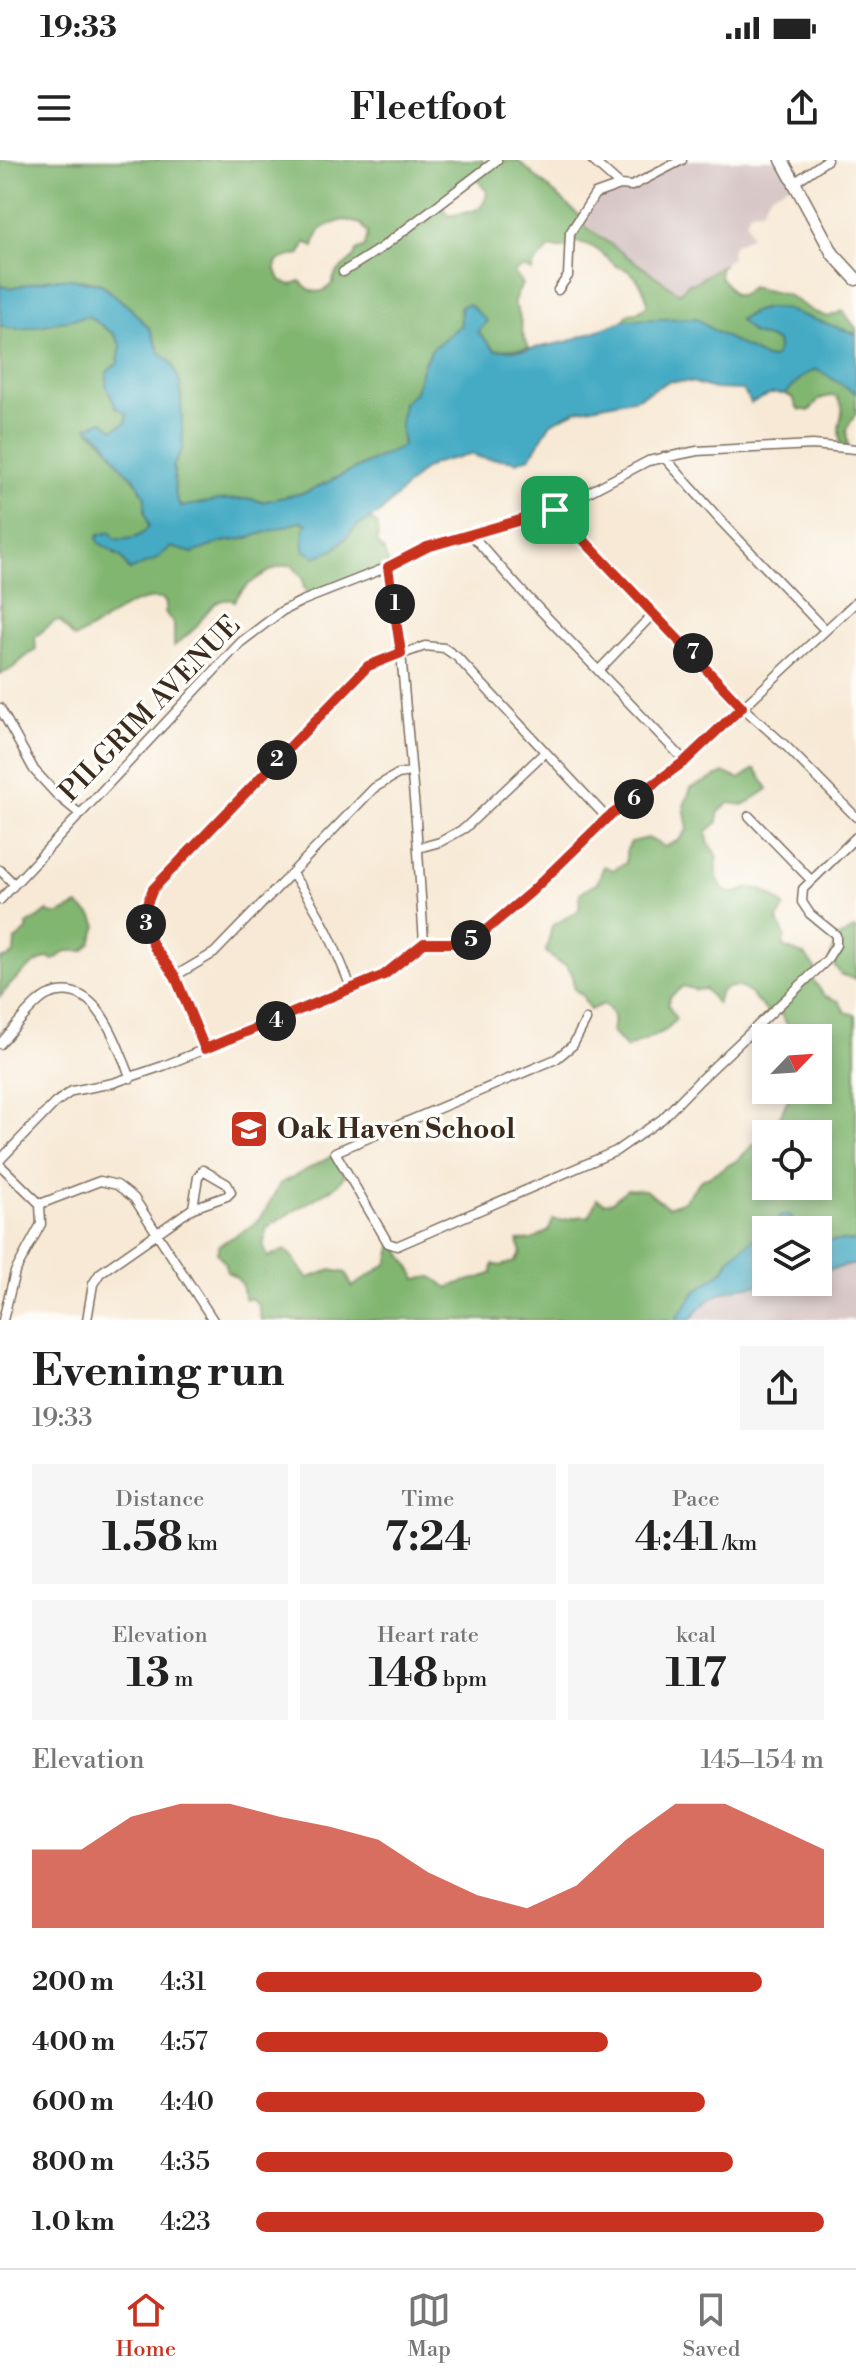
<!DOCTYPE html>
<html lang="en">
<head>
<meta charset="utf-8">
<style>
  body { margin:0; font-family:"Libre Bodoni",serif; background:#f6f6f6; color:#222; height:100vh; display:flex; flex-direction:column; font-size:30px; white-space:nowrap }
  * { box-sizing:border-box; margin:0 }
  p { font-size:26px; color:#767676 }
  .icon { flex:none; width:44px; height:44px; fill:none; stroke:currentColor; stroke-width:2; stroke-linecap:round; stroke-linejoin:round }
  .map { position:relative; height:1160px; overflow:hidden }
  .drawer { display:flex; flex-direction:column; background:#fff; flex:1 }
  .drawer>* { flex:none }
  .needle { width:52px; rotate:65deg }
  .controls { position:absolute; left:752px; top:864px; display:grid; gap:16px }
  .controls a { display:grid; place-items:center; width:80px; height:80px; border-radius:0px; background:#fff; box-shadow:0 4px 12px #0003; font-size:40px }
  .pin { position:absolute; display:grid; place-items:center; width:68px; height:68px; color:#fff; margin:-34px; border-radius:16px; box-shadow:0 4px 12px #0006 }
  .km { position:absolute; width:40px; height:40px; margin:-20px; border-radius:50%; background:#222; color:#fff; font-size:22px; line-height:40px; text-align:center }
  .round { display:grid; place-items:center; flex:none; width:84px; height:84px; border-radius:0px; background:#f6f6f6 }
  .head { display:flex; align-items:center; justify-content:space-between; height:136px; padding:0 32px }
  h1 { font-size:44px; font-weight:800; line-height:60px }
  .figures { display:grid; grid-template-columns:repeat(3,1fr); gap:12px; height:136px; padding:8px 32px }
  .figures div { display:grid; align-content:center; border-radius:0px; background:#f6f6f6; text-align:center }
  .figures b { font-size:40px; font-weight:800 }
  .figures small { font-size:22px; font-weight:400 }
  .figures p { font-size:22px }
  .chart { height:224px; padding:16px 32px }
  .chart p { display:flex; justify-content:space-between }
  .chart svg { width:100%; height:144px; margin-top:8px; fill:#c8321e; opacity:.7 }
  ul { padding:0 32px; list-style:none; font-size:26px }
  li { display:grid; grid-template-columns:128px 96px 1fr; align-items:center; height:60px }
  li i { height:20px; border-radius:10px; background:#c8321e }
  .status { display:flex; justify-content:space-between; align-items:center; height:56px; padding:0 40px; background:#fff; direction:ltr }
  .status svg { height:22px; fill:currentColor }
  header { display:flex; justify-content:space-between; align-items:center; height:104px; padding:0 32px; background:#fff; font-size:36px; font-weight:800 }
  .tab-bar { display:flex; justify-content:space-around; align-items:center; height:112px; border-top:2px solid #e0e0e0; background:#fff; font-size:22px; color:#767676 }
  .tab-bar a { display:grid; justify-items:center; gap:4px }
  .tab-bar .selected { color:#c8321e }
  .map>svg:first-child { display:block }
</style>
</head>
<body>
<div class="status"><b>19:33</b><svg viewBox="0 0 49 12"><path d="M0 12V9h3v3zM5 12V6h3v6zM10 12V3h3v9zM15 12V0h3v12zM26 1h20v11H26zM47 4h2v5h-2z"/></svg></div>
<header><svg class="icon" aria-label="menu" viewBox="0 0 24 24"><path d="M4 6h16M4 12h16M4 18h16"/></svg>Fleetfoot<svg class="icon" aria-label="share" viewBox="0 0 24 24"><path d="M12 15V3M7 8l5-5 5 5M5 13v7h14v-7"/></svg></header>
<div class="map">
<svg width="856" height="1160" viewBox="0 0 856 1160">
  <rect width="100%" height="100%" fill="#fdfcf7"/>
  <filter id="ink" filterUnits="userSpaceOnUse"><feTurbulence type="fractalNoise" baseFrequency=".0125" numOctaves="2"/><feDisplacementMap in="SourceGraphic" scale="16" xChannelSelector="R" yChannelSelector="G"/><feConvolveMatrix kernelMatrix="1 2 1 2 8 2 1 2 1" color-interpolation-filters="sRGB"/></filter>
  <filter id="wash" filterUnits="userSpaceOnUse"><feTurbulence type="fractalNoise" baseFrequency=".006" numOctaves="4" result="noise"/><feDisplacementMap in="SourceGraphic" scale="32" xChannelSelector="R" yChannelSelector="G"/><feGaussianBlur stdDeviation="1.8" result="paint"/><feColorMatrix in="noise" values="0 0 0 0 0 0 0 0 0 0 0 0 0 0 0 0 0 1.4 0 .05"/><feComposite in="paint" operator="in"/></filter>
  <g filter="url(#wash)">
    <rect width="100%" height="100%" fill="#f7e9d5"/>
    <path fill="#d1bfbf" d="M683,0h99l11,23 -23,12 -8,15 -11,1 -5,9 5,16 -17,9 -3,6 1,7 -38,25h-5l-10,10 -101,-71 12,-15 29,-22 14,1z
      M856,1104v56h-165l16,-20 20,-11 14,1 7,-4 16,2 9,-6h45v-10z"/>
    <path fill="#81b671" stroke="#5e7048" stroke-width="2" fill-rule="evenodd" d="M0,0h482l2,3 33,-3 62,55v7l100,71 10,-10h5l30,-19 -4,3v9l14,19h7l10,-8 36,8 27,17 14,5 15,-6 13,17v6l-72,-25 -16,-1 -13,3 -16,8 13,14 25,8 1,8 -3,8 -8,2 -53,-28 -18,-13 -73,3 6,-8 8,-1 10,-7c1,-11 -10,-31 -22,-36 -9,-5 -3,2 -11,-5 -16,-14 -20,-20 -43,-23l-3,7h-18l-16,16 -2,7 -9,-4 -9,5 8,12 -9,19c12,15 4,26 16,45l-34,2 -17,-18 3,-7 -21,-17 1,17 -29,24 -8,14 -9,29 -11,10 -4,22 3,22 -96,46 -45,10 -10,-3 -32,1 -39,7c-9,-11 -5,-26 -8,-40l10,-19 -3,-65 -9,-21 -11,-9 -10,-24 -21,-22 -28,-23 -14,-3 -18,-2 -59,9 -10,-2zM476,18l11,14c-2,22 -22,20 -38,24l-9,-11zM344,60l17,4 7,9 -3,14 -9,4c-3,15 -22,15 -23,32 -13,13 -21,11 -33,-2l-9,4 -10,-4c-14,-24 2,-22 19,-27l6,-12 8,5c6,-23 8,-19 30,-27z
      M88,156l26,18 7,12 -3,17 -11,23 20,28 -1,9 -7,5 -28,4c18,12 20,23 34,37 7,9 15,15 19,26 3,9 2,21 5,31 -8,13 -20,14 -35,13v15l7,3 8,13 25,-10 17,-13 22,6 29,-11 22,-3 58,-18 32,29 24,-25 12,-6 8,6 -1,17 7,9 5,15 -80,33 -6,-14v-7l-11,-13c-17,-1 -50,20 -57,36 -19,-8 -31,16 -40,27 -6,6 -14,12 -21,18v-21l-9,-13 1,-8 -3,-5c-36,-5 -58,27 -89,39l-14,-17h-5l-20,16 1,13c-14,6 -20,20 -36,24v-349l12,4 16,-1z
      M816,208l40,25v20l-10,17 2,17 -8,-3c0,-6 -2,-16 0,-22 3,-14 5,-12 -4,-26 -20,1 -16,4 -27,15l-11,-2 -5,-11 -8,-4 17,-17z
      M754,609h2l12,20 -24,16 -15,-2 -11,10v9l-12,10 3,12 9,13c-3,12 -2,36 16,36 6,0 12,-5 18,-5 13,0 24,11 33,19l-8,12 8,17 -2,7 2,5 21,8 10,14 -5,7 14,19 14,5 6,11 11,3v226h-38v-11h-30l5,-10 -20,1 -29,28 -14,9 -6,12 -28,21 -21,29h-414l-3,-16 -6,-5 -8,-1c0,-13 -5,-21 -17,-26l-2,-9 -8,-10 2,-8 33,-19 10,-10 18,-32 52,-28 13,19 -9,11 -69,41 -4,19 5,11 17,-7c11,8 14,20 23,28l23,-8 15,3 6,14 36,-24 5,-19 4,2 20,33 15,-2 17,11c13,-9 30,-7 43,-15l1,-9 7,2 15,-4 6,-9 -3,-12 14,-1 17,-10 4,-11c13,5 23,-6 36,-2l8,-18 7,4 8,-1 15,-13 18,1 23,17 16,-6 16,-20 38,-21 14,-14 14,-9v49h52v-52h-46l20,-44h26v-52h-22l-19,-29 -9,4c-15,-15 -25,-35 -47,-22l-4,13 -12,-15 -9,1 -13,-4 -14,12 -1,7 8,14 -11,12 -39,17 -15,-17c5,-10 2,-21 -8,-27l-13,6 -8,-15 -8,-6 -2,-15 -6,-9 -9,-3 -11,-10 6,-26 27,-16 1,-17 17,-10 7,-17 9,4 13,-7v-12l5,-9 17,-4 17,9 14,-7 9,-11 -4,-23 7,-18 33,-15 16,6z
      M78,745l15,12 4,9 -6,17 -8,8h-16l-14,9 -5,-3c-21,9 -35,23 -48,40v-38l8,-1 6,-5 1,-13 12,-10v-5l21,-14 4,3h7z
      M854,769l2,1v49l-15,-4 -11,-16 7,-21z"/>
    <path fill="#44abc4" stroke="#406a71" stroke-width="2" d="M51,119h18l32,5 28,23 21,22 10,24 11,9 9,21 3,65 -10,19c3,14 -1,29 8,40l39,-7 32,-1 10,3 45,-10 96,-46 -3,-22 4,-22 11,-10 9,-29 8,-14 29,-24v-19l8,-2 18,17 -9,11 17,18h29l42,-8 60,-22 70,-2 18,13 53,28 8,-2 3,-8 -1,-8 -25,-8 -13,-13 16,-9 13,-3 16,1 72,25v59l-40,-24 -14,8 -17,17h-14l-20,9 -8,-13 -29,-1 -22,-7 -23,-1 -32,17 -60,12 -26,13 -21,34 -14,5c-19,-7 -27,1 -46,-8l-35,9 -13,8 -43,43 -21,11 -24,25 -19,7 -11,-7 -1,-19 4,-7 -5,-3 -58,18 -22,3 -29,11 -22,-6 -16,13 -25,10 -9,-13 -23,-15 -1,-6 13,-4 5,7c14,1 26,0 34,-13l-4,-14v-15l-10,-19 -13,-10 -18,-28 -17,-13 16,-6 10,8 13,-6 1,-9 -11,-7 -10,-21 1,-14 11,-9 3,-17 -7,-12 -26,-18 -60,12 -17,1 -11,-4v-39l10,2z
      M783,1055l8,1 2,4 -5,10h-22v52h7c-10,7 -13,2 -24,4 -25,4 -44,11 -58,34h-16l21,-29 28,-21 6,-12z
      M818,1081h38v23l-38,8z"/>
  </g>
  <g filter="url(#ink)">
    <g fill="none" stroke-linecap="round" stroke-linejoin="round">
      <g stroke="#7d6d5e" stroke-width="11">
        <path id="minor" d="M592,0l28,25 12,1 50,-26
          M794,23l33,-23
          M343,112l38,-24 116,-88
          M558,130l10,-14 2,-43 25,-39 25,-9
          M664,297l57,64 104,109
          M555,350l187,197 44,39 70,71
          M470,373l49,55 166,173
          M599,510l54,-56
          M0,548l34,62 24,26 22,18
          M749,656l62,64
          M418,688l22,-6 25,-14 79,-75
          M0,710l14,14
          M292,714c29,38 43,73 60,116
          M0,740l241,-258 41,-31 20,-10 86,-34 39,-20 128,-37 93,-49 49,-10 116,-6 43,4
          M424,783h38l17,-7 52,-44 76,-74 78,-57 171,-159
          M175,816l39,-23 160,-165 24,-14 12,-2
          M586,860l-13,25 -17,14 -221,93 53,91 9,3 219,-95 46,-32 38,-39 126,-119 10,-16v-10l-26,-21 -8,-12 1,-13 53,-52
          M0,884c11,-12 34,-43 48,-49 50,-20 68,50 83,83
          M205,889c-9,-23 -17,-48 -28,-70 -3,-6 -9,-9 -12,-14 -19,-26 -24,-47 -12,-76l215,-223 57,-20 19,2 13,9 150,161
          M0,1000l55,-57 17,-12 41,-8 50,-17 189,-76 32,-15 40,-32 -8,-122 -15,-168 -13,-86
          M0,1005l40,39
          M203,1010l24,14 4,8 -4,4 -34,12 5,-31z
          M40,1044l60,-23 17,4 17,13 79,122
          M3,1160l12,-48 26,-48 -1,-20
          M87,1160l6,-36 7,-11 93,-65"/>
      </g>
      <g stroke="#7d6d5e" stroke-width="15">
        <path id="primary" d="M782,0l51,94 23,25"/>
      </g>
      <use href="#minor" stroke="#fff" stroke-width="8"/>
      <use href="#primary" stroke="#fff" stroke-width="12"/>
    </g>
  </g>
  <g fill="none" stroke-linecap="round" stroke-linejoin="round" filter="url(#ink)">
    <g stroke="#fff" stroke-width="16">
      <path id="route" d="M555,350l187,197 -57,54 -78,57 -76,74 -52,44 -17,7h-38l-40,32 -179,74 -30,-73 -21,-29 -8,-19v-22l7,-17 215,-223 33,-13 -13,-86 39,-20z"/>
    </g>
    <use href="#route" stroke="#c8321e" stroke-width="10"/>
  </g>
  <defs>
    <g id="school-square" transform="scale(2)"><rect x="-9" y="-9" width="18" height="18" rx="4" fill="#c8321e" stroke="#fdfcf7"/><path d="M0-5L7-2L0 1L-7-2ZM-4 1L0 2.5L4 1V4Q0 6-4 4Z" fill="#fff"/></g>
  </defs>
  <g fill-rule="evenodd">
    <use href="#school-square" x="249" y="969"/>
  </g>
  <g text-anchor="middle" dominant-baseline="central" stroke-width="7" stroke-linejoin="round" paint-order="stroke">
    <g font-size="28" fill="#3b2a1e" stroke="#fdfcf7">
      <text transform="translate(150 549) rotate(-46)">PILGRIM AVENUE</text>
    </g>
    <g font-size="28" font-weight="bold" fill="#3b2a1e" stroke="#fdfcf7" text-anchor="start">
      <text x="277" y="969">Oak Haven School</text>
    </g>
  </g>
</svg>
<div class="controls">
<a><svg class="needle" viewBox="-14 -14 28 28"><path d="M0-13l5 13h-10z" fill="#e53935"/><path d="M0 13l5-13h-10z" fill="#767676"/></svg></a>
<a><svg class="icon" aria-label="locate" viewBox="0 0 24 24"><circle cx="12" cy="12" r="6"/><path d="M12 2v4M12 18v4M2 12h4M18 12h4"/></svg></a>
<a><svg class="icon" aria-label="layers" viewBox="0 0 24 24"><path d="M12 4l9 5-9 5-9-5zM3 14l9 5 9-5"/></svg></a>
</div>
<div class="pin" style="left:555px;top:350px;background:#1e9e55"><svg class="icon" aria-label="arrive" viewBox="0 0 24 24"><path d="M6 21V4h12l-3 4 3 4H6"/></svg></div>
<b class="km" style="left:395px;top:444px">1</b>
<b class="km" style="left:277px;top:600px">2</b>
<b class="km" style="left:146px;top:764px">3</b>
<b class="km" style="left:276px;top:861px">4</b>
<b class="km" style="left:471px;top:780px">5</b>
<b class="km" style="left:634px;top:639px">6</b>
<b class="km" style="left:693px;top:493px">7</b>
</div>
<section class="drawer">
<div class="head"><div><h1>Evening run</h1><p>19:33</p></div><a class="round"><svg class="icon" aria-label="share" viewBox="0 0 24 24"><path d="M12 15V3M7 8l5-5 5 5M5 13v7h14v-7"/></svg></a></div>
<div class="figures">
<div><p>Distance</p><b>1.58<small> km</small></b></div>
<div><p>Time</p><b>7:24</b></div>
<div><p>Pace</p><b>4:41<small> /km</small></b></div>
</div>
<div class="figures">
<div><p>Elevation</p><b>13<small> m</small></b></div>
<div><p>Heart rate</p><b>148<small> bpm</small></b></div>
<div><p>kcal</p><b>117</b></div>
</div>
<div class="chart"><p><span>Elevation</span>145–154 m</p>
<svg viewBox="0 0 160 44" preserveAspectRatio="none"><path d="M0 44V20L10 20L20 10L30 6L40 6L50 10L60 13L70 17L80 27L90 34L100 38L110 31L120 17L130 6L140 6L150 13L160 20V44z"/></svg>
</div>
<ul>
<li><b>200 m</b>4:31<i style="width:89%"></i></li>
<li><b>400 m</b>4:57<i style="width:62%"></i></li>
<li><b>600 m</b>4:40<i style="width:79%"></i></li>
<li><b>800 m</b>4:35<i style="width:84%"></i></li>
<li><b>1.0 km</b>4:23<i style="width:100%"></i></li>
</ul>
</section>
<nav class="tab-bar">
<a class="selected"><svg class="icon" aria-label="home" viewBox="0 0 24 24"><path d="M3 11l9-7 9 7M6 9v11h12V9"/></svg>Home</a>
<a><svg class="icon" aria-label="map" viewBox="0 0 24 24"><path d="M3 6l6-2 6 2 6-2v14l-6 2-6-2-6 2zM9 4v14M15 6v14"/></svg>Map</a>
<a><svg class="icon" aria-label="saved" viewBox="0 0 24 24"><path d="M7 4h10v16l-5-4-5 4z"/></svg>Saved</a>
</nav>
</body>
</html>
